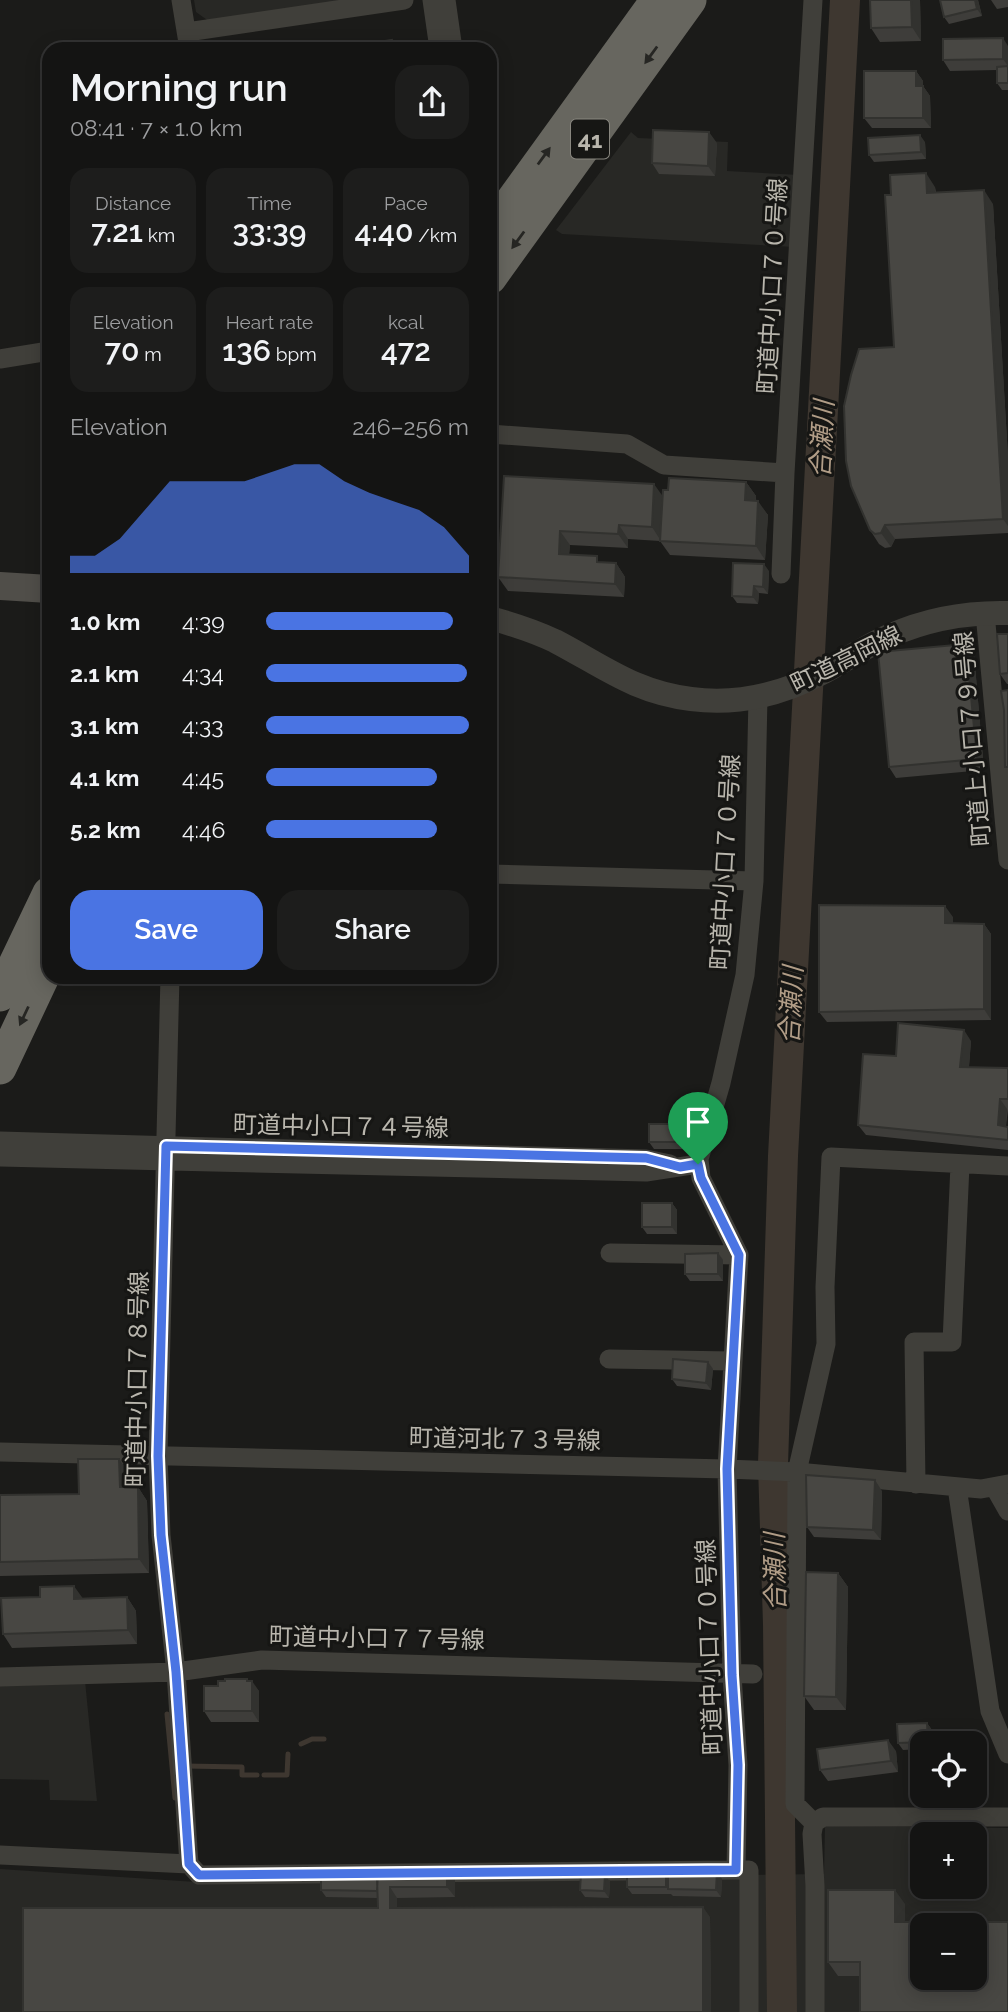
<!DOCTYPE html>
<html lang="en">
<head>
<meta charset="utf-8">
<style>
  body { margin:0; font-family:Raleway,"Noto Sans JP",sans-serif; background:#1d1d1c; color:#f1f3f6; height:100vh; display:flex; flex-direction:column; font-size:26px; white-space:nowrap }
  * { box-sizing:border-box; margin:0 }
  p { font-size:23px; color:#9d9ea0 }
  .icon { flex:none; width:38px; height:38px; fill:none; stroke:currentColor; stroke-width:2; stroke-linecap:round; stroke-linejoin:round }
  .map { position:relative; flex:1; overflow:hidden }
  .sheet { position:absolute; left:42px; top:42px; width:455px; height:942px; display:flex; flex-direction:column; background:#141413; border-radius:21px; box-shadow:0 4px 18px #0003,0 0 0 2px #333 }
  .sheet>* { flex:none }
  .controls { position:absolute; left:910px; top:1731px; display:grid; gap:14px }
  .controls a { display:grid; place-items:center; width:77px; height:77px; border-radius:14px; background:#141413; box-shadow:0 4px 18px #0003,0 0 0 2px #333; font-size:35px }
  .pin { position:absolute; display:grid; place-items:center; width:60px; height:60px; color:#fff; margin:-72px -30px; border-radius:50% 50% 50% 0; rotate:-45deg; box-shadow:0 0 7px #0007 }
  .pin .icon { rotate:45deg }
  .round { display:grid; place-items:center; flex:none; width:74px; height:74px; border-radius:21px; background:#1d1d1c }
  .summary { display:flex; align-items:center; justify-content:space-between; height:119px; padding:0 28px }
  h1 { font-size:38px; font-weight:600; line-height:52px }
  .stats { display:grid; grid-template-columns:repeat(3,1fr); gap:10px; height:119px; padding:7px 28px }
  .stats div { display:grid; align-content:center; border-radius:18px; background:#1d1d1c; text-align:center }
  .stats b { font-size:30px; font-weight:600 }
  .stats small { font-size:19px; font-weight:400 }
  .stats p { font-size:19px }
  .chart { height:196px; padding:14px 28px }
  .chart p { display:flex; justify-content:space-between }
  .chart svg { width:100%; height:126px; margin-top:7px; fill:#4a74e3; opacity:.7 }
  .button { display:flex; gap:14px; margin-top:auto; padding:14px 28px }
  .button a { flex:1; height:80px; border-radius:21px; background:#4a74e3; color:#fff; font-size:28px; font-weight:600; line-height:80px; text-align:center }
  .button a+a { background:#1d1d1c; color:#f1f3f6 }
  ul { padding:0 28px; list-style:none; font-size:23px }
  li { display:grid; grid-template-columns:112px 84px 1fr; align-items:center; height:52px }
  li i { height:18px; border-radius:9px; background:#4a74e3 }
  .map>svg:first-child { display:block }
</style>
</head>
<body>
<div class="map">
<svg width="1008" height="2012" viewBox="0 0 1008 2012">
  <rect width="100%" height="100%" fill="#1b1b19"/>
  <path fill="#282825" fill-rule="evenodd" d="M194,0h169l-153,22 -14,-10z
    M631,132l7,6 90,4 -1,29 72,4 -4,72 -233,-13 -6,-4z
    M85,1681l12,120 -47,-1 -1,-20 -49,-1v-96z
    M825,1826l183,2v184h-1008v-143l196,13 628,-8zM922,1834h53v52h-53zM922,1925h53v53h-53z"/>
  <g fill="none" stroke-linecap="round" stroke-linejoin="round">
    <path stroke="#3e3730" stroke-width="5" d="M167,1714l8,84
      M301,1744l11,-5h12
      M185,1766l57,1v8h15
      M264,1775h23l1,-21"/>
    <path stroke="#3e3730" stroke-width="30" d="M782,2012l-4,-388 -5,-159 10,-309 62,-1156"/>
    <path stroke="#403f3a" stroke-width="19" d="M181,0l8,49
      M432,0l7,49
      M446,0l7,49
      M187,32l217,-32
      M0,359l49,-8
      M490,434l137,10 37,21 121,8
      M781,574l4,-101 28,-473
      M985,613l23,247
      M490,874l264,7
      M170,976l-12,480 3,79 15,137 13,192
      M0,1141l646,18 24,5
      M0,1157l646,15 52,-8
      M610,1253l129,2
      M609,1359l124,2
      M0,1452l727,17 70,3 184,17 27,-5
      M916,1484l-2,-142h38l8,-177
      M957,1487l33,224 18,43
      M995,1488l13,23
      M0,1677l176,-5 86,-12 491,14
      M814,1823l-19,-19 2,-332 29,-128 -1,-57 6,-130 177,9
      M0,1855l189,9 10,11 537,-5 2,-105 -6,-90 -5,-206 12,-214 -38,-77 -2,-19 22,-76 24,-108 9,-94 4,-184
      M736,1870h13v142
      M815,2012v-126l-3,-52 2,-11 9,-6h185"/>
    <path stroke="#403f3a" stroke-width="24" d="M490,618c22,6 44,13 65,23 48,25 79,51 136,58 46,6 92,-5 133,-27 22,-12 42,-26 65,-36 38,-17 78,-24 119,-23"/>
    <path stroke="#504e49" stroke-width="28" d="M0,586l49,3"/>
    <path stroke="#67665f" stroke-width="33" d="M490,231l167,-231
      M490,278l200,-278
      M0,995l49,-102
      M0,1068l49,-104"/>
  </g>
  <path fill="#3e3d3a" d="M870,0h50l1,41 -41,1 -9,-14z
    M940,0h38l4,16 -33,8 -5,-7z
    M991,0h17v7l-11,2z
    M1008,46v44h-6l-5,-7v-13l-47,1 -7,-11z
    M916,71l7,10v5l7,10 1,32h-59l-8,-10z
    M925,142l1,17 -52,3 -5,-7z
    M717,143l-2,33 -56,-2 -7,-11z
    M935,187l1,5 57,12 15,253v76l-113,6 -4,8 -6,1 -6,-4 -9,-14 24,-183z
    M504,476l159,21 5,-7 78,-8 10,14v5l12,14 -3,45 -95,-5 -10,-14 -32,-2v9l-58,-3 -1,9 33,9h14l9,14 -1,20 -116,-6 -10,-14z
    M769,571l-1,23 -9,-1 -1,11 -21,-1 -5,-7z
    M1008,634v50h-1l-7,-10z
    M966,644l8,10 10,116 -88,8 -7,-11z
    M953,917v6l31,1 7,10v86l-164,2 -8,-10z
    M971,1041l-2,26 39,1v41l-2,17 2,1v23l-142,-15 -8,-10 38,-69z
    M687,1124l5,7v18h-38l-5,-7z
    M672,1203l5,7v24h-30l-5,-7z
    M718,1253l5,7v21h-33l-5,-7z
    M708,1362l5,7 -2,21 -34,-4 -5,-7z
    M119,1459l10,14v14h9l9,14 2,72 -149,3v-81l79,-1z
    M882,1491l-1,49 -67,-3 -7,-10z
    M838,1573l10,14 -2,123h-32l-10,-14z
    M127,1597l9,14 1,33 -125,4 -9,-14 80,-36z
    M249,1681l10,10v31h-48l-7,-11 14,-25z
    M927,1723l5,7v13h-10v6l-19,1 -5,-7z
    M896,1751l2,21 -70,9 -8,-11z
    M666,1871l2,3 49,-3 5,8 -1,18 -48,-1 -2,-2h-39l-5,-7z
    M378,1872l5,7 72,-2v20l-58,1v10l313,9 1,95h-688l355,-104 -1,-10 -51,-1 -5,-7z
    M605,1875l5,7 -1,16 -24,-1 -5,-7z
    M905,1904l-45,72h-22l-10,-14z"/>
  <path fill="#32322f" d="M911,0h9l1,41 -9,-14z
    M975,0h3l4,16 -5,-7z
    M1003,38l5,8v20l-5,-7z
    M392,40l7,9h-5z
    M916,71l7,10v5l7,10 1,32 -8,-10 -7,-32z
    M709,132l8,11 -2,33 -7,-10z
    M920,135l5,7 1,17 -5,-7z
    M926,173l9,14 1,20 -9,-14z
    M984,190l9,14 15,253v69l-5,-7z
    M746,482l10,14 -1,18 -10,-14z
    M654,484l10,14 -3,43 -9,-14z
    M758,501l10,14 -3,45 -9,-14z
    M619,525l9,14v9l-10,-14z
    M885,525l10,14 -4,8 -10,-14z
    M560,531l10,14 -2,23 -9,-14z
    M616,563l9,14 -1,20 -9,-13z
    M764,564l5,7 -1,23 -5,-7z
    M754,586l5,7 -1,11 -5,-7z
    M966,644l8,10 10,116 -7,-11z
    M945,906l8,11v16l-8,-10z
    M984,924l7,10v86l-7,-11z
    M964,1030l7,11 -3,36 -8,-10z
    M1000,1099l7,10 -2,27 -7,-11z
    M687,1124l5,7v18l-5,-7z
    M672,1203l5,7v24l-5,-7z
    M718,1253l5,7v21l-5,-7z
    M708,1362l5,7 -2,21 -5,-7z
    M119,1459l10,14v28l-9,-14z
    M875,1480l7,11 -1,49 -8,-10z
    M138,1487l9,14 2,72 -10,-14z
    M838,1573l10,14 -2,123 -10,-13z
    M74,1586l10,14 -10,-1z
    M127,1597l9,14 1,33 -9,-14z
    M247,1679l5,6v-4l7,10v31l-7,-11z
    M927,1723l5,7v13h-4v-1z
    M888,1740l8,11 2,21 -7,-11z
    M447,1867l8,10v20l-8,-10z
    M717,1871l5,8 -1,18 -5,-7z
    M605,1875l5,7 -1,16 -5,-7z
    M390,1887l7,11v20l-7,-10z
    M895,1890l10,14v32l-10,-14z
    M703,1907l7,10 1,95h-8z"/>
  <path fill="#484743" stroke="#32322f" stroke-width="2" fill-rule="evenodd" d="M870,0h41l1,27 -41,1z
    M940,0h35l2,9 -33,8z
    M1003,38v21l-60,1v-21z
    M392,40l2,9h-60z
    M1008,66v17h-11v-16z
    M864,71h52v15h7v32h-59z
    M653,130l56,2 -1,34 -56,-3z
    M920,135l1,17 -52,3 -1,-17z
    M926,173l1,20 57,-3 19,329 -118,6 -4,8 -6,1 -5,-4 -19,-44 -5,-25 -2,-55 7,-31 8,-26 35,-2 -9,-152h6l-1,-20z
    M504,476l150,8 -2,43 -33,-2 -1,9 -58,-3 -1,23 38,2v6l19,1 -1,21 -117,-7z
    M669,478l77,4 -1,18 13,1 -2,45 -96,-5 3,-51h5z
    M733,563l31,1 -1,23 -9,-1 -1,11 -21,-1z
    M997,634h11v39l-8,1z
    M966,644l11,115 -88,8 -11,-115z
    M1008,690v77h-3l-1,-57 -3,-19z
    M819,905l126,1v17l39,1v85l-165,3z
    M898,1023l66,7 -4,37 48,1v31h-8l-2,26 10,2v13l-150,-15 5,-71 33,2z
    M649,1124h38v18h-38z
    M642,1203h30v24h-30z
    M718,1253v21h-33v-20z
    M673,1359l35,3 -2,21 -34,-4z
    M78,1459h41l1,28h18l1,72 -139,3v-67l79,-1z
    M806,1475l69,5 -2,50 -66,-3z
    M806,1572l32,1 -2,124 -32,-1z
    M74,1586v13l53,-2 1,33 -125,4 -2,-36 39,-1v-10z
    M225,1679h22v2h5v30h-48v-25h14v-5h7z
    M927,1723l1,19 -30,1 -1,-19z
    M888,1740l3,21 -71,9 -3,-21z
    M447,1867v20h-57v21l313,-1v105h-680v-104h355l-1,-29 11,-1v-10z
    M321,1871l57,1 -1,19 -56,-1z
    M666,1871v16h-39v-15z
    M668,1871h49l-1,19 -48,-1z
    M581,1874l24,1 -1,16 -24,-1z
    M828,1890h67v32h113v90h-148v-50h-32zM922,1925h53v53h-53z"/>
  <defs><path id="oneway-solid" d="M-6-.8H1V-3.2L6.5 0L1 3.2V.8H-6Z" transform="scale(1.75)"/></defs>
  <g fill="#262623">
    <use href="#oneway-solid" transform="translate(651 55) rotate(126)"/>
    <use href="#oneway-solid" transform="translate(544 156) rotate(-54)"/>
    <use href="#oneway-solid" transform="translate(518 240) rotate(126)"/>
    <use href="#oneway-solid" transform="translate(24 1016) rotate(115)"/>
  </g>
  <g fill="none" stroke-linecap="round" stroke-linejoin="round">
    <g stroke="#fff" stroke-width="14">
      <path id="route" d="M166,1146l480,12 34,9 18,-3 3,14 38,77 -12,214 5,206 6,90 -2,105 -537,5 -10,-11 -13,-192 -15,-137 -3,-79z"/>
    </g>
    <use href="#route" stroke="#4a74e3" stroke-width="9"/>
  </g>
  <g text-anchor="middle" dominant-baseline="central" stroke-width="6" stroke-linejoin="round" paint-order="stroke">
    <rect fill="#161614" stroke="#88867f" stroke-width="2" x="571" y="119.5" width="38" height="39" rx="5"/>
    <g font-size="23" font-weight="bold" fill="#b9b6ad">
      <text x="590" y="139">41</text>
    </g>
    <g font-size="24" fill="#b9b6ad" stroke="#161614">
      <text transform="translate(772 286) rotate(-87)">町道中小口７０号線</text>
      <text transform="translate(846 659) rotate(-26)">町道高岡線</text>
      <text transform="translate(972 739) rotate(-95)">町道上小口７９号線</text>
      <text transform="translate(725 862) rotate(-87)">町道中小口７０号線</text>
      <text transform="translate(341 1126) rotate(1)">町道中小口７４号線</text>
      <text transform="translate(137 1379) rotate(-89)">町道中小口７８号線</text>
      <text transform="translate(505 1439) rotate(1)">町道河北７３号線</text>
      <text transform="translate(377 1638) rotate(1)">町道中小口７７号線</text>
      <text transform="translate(709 1647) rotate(-92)">町道中小口７０号線</text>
    </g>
    <g font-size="26" font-style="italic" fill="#b19d87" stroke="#161614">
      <text transform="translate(822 439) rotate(-87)">合瀬川</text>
      <text transform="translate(791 1005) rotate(-87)">合瀬川</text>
      <text transform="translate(775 1572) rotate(-91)">合瀬川</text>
    </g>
  </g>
</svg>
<div class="controls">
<a><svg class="icon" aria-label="locate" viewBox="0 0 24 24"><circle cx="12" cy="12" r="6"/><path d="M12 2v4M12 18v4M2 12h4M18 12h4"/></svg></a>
<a>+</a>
<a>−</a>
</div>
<div class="pin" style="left:698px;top:1164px;background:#1e9e55"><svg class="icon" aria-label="arrive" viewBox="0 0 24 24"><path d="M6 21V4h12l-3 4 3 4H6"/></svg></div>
<section class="sheet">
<div class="summary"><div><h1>Morning run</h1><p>08:41 · 7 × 1.0 km</p></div><a class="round"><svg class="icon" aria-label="share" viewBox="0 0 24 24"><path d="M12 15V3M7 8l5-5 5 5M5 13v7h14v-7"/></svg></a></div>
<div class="stats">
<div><p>Distance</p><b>7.21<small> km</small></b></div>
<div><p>Time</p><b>33:39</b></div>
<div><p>Pace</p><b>4:40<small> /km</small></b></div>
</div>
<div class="stats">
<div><p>Elevation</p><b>70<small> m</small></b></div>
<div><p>Heart rate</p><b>136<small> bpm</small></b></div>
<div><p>kcal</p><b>472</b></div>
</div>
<div class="chart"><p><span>Elevation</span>246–256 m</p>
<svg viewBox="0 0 160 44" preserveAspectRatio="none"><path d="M0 44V38L10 38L20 32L30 22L40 12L50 12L60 12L70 12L80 9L90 6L100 6L110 12L120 16L130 19L140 22L150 28L160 38V44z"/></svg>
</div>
<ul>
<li><b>1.0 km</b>4:39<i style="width:92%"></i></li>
<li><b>2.1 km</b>4:34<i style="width:99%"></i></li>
<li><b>3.1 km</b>4:33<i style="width:100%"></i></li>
<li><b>4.1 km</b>4:45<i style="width:84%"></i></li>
<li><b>5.2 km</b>4:46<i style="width:84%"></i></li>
</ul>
<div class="button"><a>Save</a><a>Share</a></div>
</section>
</div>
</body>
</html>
